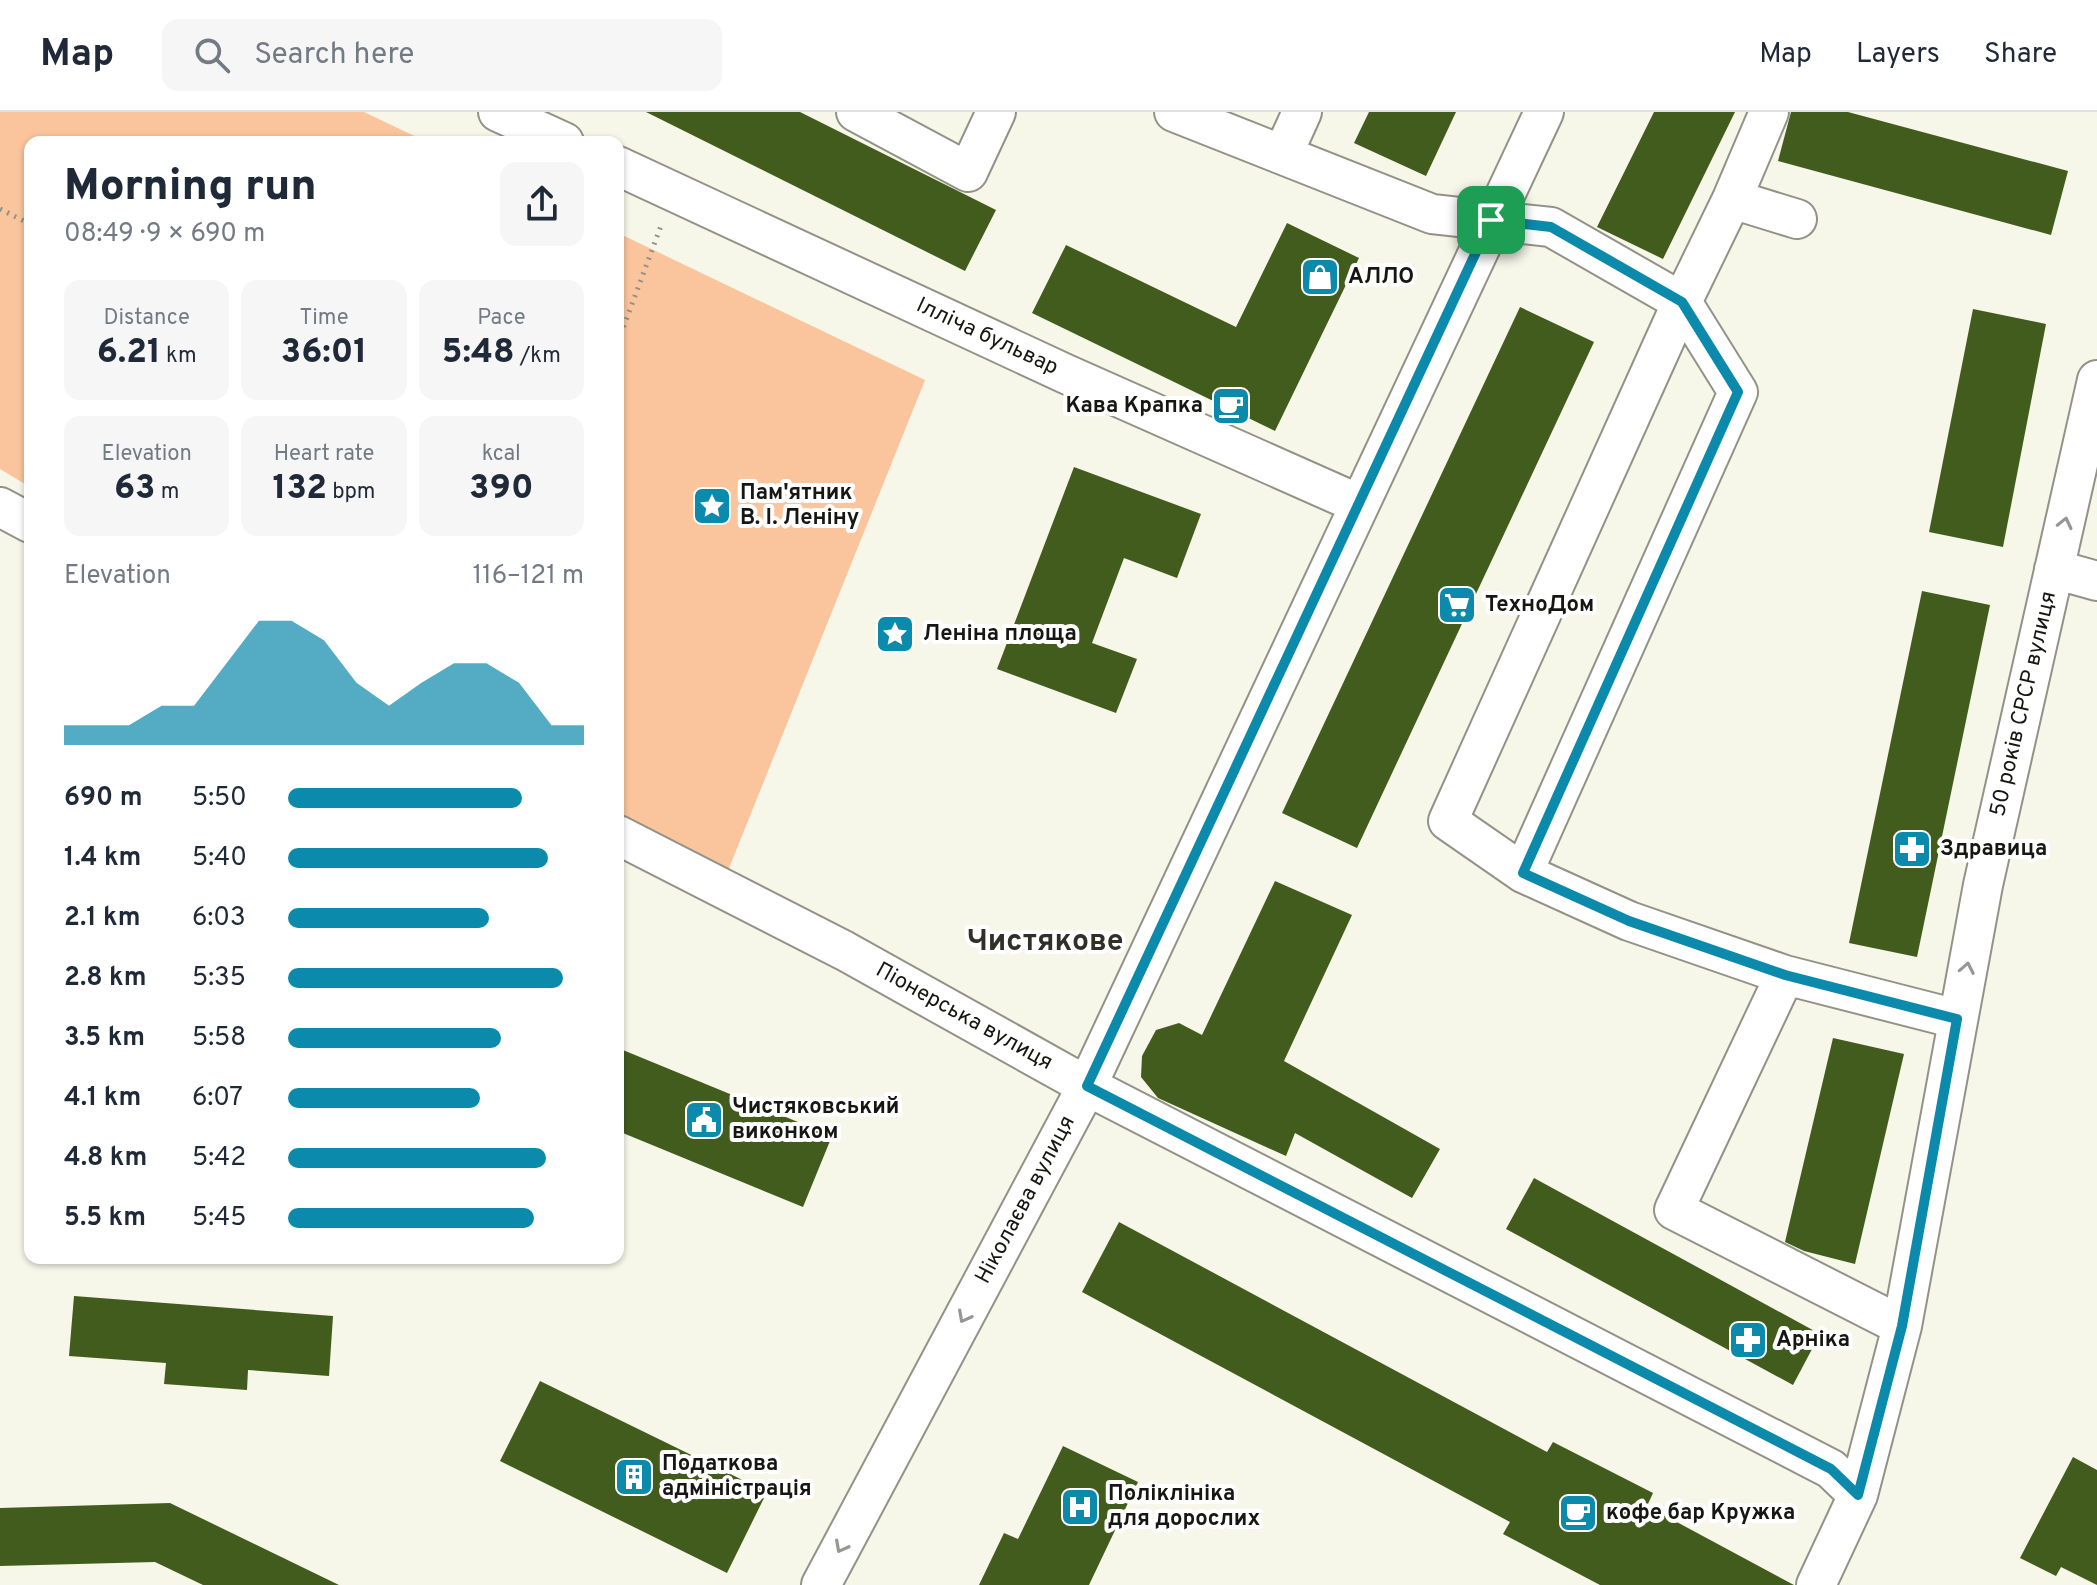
<!DOCTYPE html>
<html lang="en">
<head>
<meta charset="utf-8">
<style>
  body { margin:0; font-family:Overpass,sans-serif; background:#f6f6f7; color:#1f2937; height:100vh; display:flex; flex-direction:column; font-size:30px; white-space:nowrap }
  * { box-sizing:border-box; margin:0 }
  p { font-size:26px; color:#747a83 }
  .icon { flex:none; width:44px; height:44px; fill:none; stroke:currentColor; stroke-width:2; stroke-linecap:round; stroke-linejoin:round }
  .map { position:relative; flex:1; overflow:hidden }
  .details { position:absolute; left:24px; top:24px; width:600px; height:1128px; display:flex; flex-direction:column; background:#fff; border-radius:16px; box-shadow:0 2px 6px #0004 }
  .details>* { flex:none }
  .pin { position:absolute; display:grid; place-items:center; width:68px; height:68px; color:#fff; margin:-34px; border-radius:16px; box-shadow:0 4px 12px #0006 }
  .round { display:grid; place-items:center; flex:none; width:84px; height:84px; border-radius:16px; background:#f6f6f7 }
  .summary { display:flex; align-items:center; justify-content:space-between; height:136px; padding:0 40px }
  h1 { font-size:44px; font-weight:800; line-height:60px }
  .metrics { display:grid; grid-template-columns:repeat(3,1fr); gap:12px; height:136px; padding:8px 40px }
  .metrics div { display:grid; align-content:center; border-radius:16px; background:#f6f6f7; text-align:center }
  .metrics b { font-size:34px; font-weight:800 }
  .metrics small { font-size:22px; font-weight:400 }
  .metrics p { font-size:22px }
  .chart { height:224px; padding:16px 40px }
  .chart p { display:flex; justify-content:space-between }
  .chart svg { width:100%; height:144px; margin-top:8px; fill:#0c8aac; opacity:.7 }
  ul { padding:0 40px; list-style:none; font-size:26px }
  li { display:grid; grid-template-columns:128px 96px 1fr; align-items:center; height:60px }
  li i { height:20px; border-radius:10px; background:#0c8aac }
  header { display:flex; align-items:center; gap:48px; box-sizing:border-box; height:112px; padding:0 40px; background:#fff; border-bottom:2px solid #e0e1e3 }
  header strong { font-size:38px }
  nav { display:flex; gap:44px; margin-inline-start:auto; font-size:28px }
  .search { width:560px; height:72px; background:#f6f6f7; display:flex; align-items:center; gap:20px; box-sizing:border-box; padding:0 28px; border-radius:16px; color:#747a83; font-size:30px }
  .map>svg:first-child { display:block }
</style>
</head>
<body>
<header>
<strong>Map</strong>
<div class="search"><svg class="icon" aria-label="search" viewBox="0 0 24 24"><circle cx="10" cy="10" r="6"/><path d="M15 15l6 6"/></svg>Search here</div>
<nav><a>Map</a><a>Layers</a><a>Share</a></nav>
</header>
<div class="map">
<svg width="2097" height="1473" viewBox="0 0 2097 1473">
  <rect width="100%" height="100%" fill="#f6f6e9"/>
  <path fill="#fac49c" d="M0,0h364l63,30h-397v345l-30,-18z
    M618,121l307,147 -204,508 -103,-60z"/>
  <path fill="#425c1d" d="M646,0h154l196,98 -31,61z
    M1369,0h87l-30,64 -72,-33z
    M1654,0h81l-72,147 -66,-32z
    M1791,0h57l220,59 -17,64 -273,-74z
    M1287,111l72,35 -84,173 -243,-118 34,-68 170,82z
    M1520,195l74,35 -237,506 -75,-35z
    M1973,197l73,15 -43,223 -74,-15z
    M1074,355l127,47 -24,64 -53,-20 -32,85 45,16 -21,54 -119,-44z
    M1922,479l68,14 -73,352 -68,-14z
    M1275,769l77,34 -68,146 156,88 -28,49 -117,-65 -9,23 -128,-58 -17,-21 1,-21 14,-26 23,-7 23,12z
    M1833,926l71,16 -49,210 -51,-13 -19,-9z
    M618,936l214,88 -29,71 -185,-76z
    M1534,1066l286,156 -27,51 -287,-156z
    M1119,1110l428,230 6,-10 100,51 -6,13 147,79h-194l-97,-51 7,-12 -428,-230z
    M74,1184l259,20 -4,60 -81,-6 -1,20 -83,-6 2,-21 -97,-7z
    M540,1269l227,111 -40,81 -227,-112z
    M1063,1334l75,36 -49,103h-110l25,-52 14,6z
    M2073,1345l24,13v115l-36,-18 -5,9 -36,-18z
    M170,1391l169,82h-136l-48,-23 -155,4v-58z"/>
  <g fill="none" stroke-linecap="round" stroke-linejoin="round">
    <g stroke="#929286" stroke-width="42">
      <path id="minor" d="M498,0l66,30
        M856,0l112,60 28,-60
        M1174,0l258,102 119,13 131,75 50,-103 37,-87
        M1283,42l19,-42
        M618,54l448,208 293,130
        M1732,87l65,20
        M0,395l30,16
        M2054,457l43,12
        M618,723l227,116 242,135 744,383 27,26
        M1523,761l215,-481 -56,-90 -234,519 75,52 106,48 156,54 -111,235 228,116
        M1785,863l172,44
        M821,1473l266,-499 457,-974
        M1816,1473l42,-90 44,-169 81,-441 114,-505"/>
    </g>
    <path stroke="#919188" stroke-width="5" stroke-dasharray="2 6" stroke-linecap="butt" d="M0,97l30,15
      M618,230l44,-119"/>
    <use href="#minor" stroke="#fff" stroke-width="38"/>
  </g>
  <defs><path id="oneway-chevron" d="M-2-3.5L2.5 0L-2 3.5" fill="none" stroke-width="1.6" stroke-linecap="round" stroke-linejoin="round" transform="scale(2)"/></defs>
  <g stroke="#969694">
    <use href="#oneway-chevron" transform="translate(2065 411) rotate(-77)"/>
    <use href="#oneway-chevron" transform="translate(1967 856) rotate(-79)"/>
    <use href="#oneway-chevron" transform="translate(964 1205) rotate(118)"/>
    <use href="#oneway-chevron" transform="translate(841 1435) rotate(118)"/>
  </g>
  <g fill="none" stroke-linecap="round" stroke-linejoin="round">
    <g stroke="#fff" stroke-width="16">
      <path id="route" d="M1491,108l60,7 131,75 56,90 -215,481 106,48 156,54 172,44 -55,307 -44,169 -27,-26 -744,-383z"/>
    </g>
    <use href="#route" stroke="#0c8aac" stroke-width="10"/>
  </g>
  <defs>
    <g id="shop-square" transform="scale(2)"><rect x="-9" y="-9" width="18" height="18" rx="4" fill="#0c8aac" stroke="#fff"/><path d="M-5-2.5h2.3a2.7 3.5 0 0 1 5.4 0H5L5.5 6h-11ZM-1.5-2.5h3a1.5 2.3 0 0 0-3 0Z" fill="#fff"/></g>
    <g id="cafe-square" transform="scale(2)"><rect x="-9" y="-9" width="18" height="18" rx="4" fill="#0c8aac" stroke="#fff"/><path d="M-5.5-4.5H6V0H3Q3 3.5 0 3.5H-2.5Q-5.5 3.5-5.5 0ZM3-3.2v2h1.7v-2ZM-6 4.5H4V6H-6Z" fill="#fff"/></g>
    <g id="sight-square" transform="scale(2)"><rect x="-9" y="-9" width="18" height="18" rx="4" fill="#0c8aac" stroke="#fff"/><path d="M0-6L1.8-2.2L6-1.7L2.9 1.2L3.7 5.4L0 3.3L-3.7 5.4L-2.9 1.2L-6-1.7L-1.8-2.2Z" fill="#fff"/></g>
    <g id="supermarket-square" transform="scale(2)"><rect x="-9" y="-9" width="18" height="18" rx="4" fill="#0c8aac" stroke="#fff"/><path d="M-6-5.5h2.5l.6 2H6L4.5 2H-2.5L-4.4-4H-6ZM-1.5 3.2a1.3 1.3 0 1 0 .1 0ZM3 3.2a1.3 1.3 0 1 0 .1 0Z" fill="#fff"/></g>
    <g id="pharmacy-square" transform="scale(2)"><rect x="-9" y="-9" width="18" height="18" rx="4" fill="#0c8aac" stroke="#fff"/><path d="M-2-6h4v4h4v4h-4v4h-4v-4h-4v-4h4Z" fill="#fff"/></g>
    <g id="civic-square" transform="scale(2)"><rect x="-9" y="-9" width="18" height="18" rx="4" fill="#0c8aac" stroke="#fff"/><path d="M-.6-6.5H3V-4.5H.6V-3L4-1V1h2V6H-6V1h2V-1L-.6-3ZM-1.2 2.5V6h2.4V2.5Z" fill="#fff"/></g>
    <g id="building-square" transform="scale(2)"><rect x="-9" y="-9" width="18" height="18" rx="4" fill="#0c8aac" stroke="#fff"/><path d="M-4-6H4V6H1V3H-1V6H-4ZM-2.5-4.3h1.7v1.8h-1.7ZM.8-4.3h1.7v1.8H.8ZM-2.5-1h1.7V.8h-1.7ZM.8-1h1.7V.8H.8Z" fill="#fff"/></g>
    <g id="hospital-square" transform="scale(2)"><rect x="-9" y="-9" width="18" height="18" rx="4" fill="#0c8aac" stroke="#fff"/><path d="M-5-5h3v3.5h4V-5h3V5h-3V1.5h-4V5h-3Z" fill="#fff"/></g>
  </defs>
  <g fill-rule="evenodd">
    <use href="#shop-square" x="1320" y="165"/>
    <use href="#cafe-square" x="1231" y="294"/>
    <use href="#sight-square" x="712" y="394"/>
    <use href="#supermarket-square" x="1457" y="493"/>
    <use href="#sight-square" x="895" y="522"/>
    <use href="#pharmacy-square" x="1912" y="737"/>
    <use href="#civic-square" x="704" y="1008"/>
    <use href="#pharmacy-square" x="1748" y="1228"/>
    <use href="#building-square" x="634" y="1365"/>
    <use href="#hospital-square" x="1080" y="1395"/>
    <use href="#cafe-square" x="1578" y="1401"/>
  </g>
  <g text-anchor="middle" dominant-baseline="central" stroke-width="8" stroke-linejoin="round" paint-order="stroke">
    <g font-size="22" font-weight="bold" fill="#161612" stroke="#fff" text-anchor="start">
      <text x="1348" y="165">АЛЛО</text>
      <text x="1203" y="294" text-anchor="end">Кава Крапка</text>
      <text x="740" y="381">Пам'ятник<tspan x="740" dy="25">В. І. Леніну</tspan></text>
      <text x="1485" y="493">ТехноДом</text>
      <text x="923" y="522">Леніна площа</text>
      <text x="1940" y="737">Здравица</text>
      <text x="732" y="995">Чистяковський<tspan x="732" dy="25">виконком</tspan></text>
      <text x="1776" y="1228">Арніка</text>
      <text x="662" y="1352">Податкова<tspan x="662" dy="25">адміністрація</tspan></text>
      <text x="1108" y="1382">Поліклініка<tspan x="1108" dy="25">для дорослих</tspan></text>
      <text x="1606" y="1401">кофе бар Кружка</text>
    </g>
    <g font-size="22" fill="#161612" stroke="#fff">
      <text transform="translate(987 225) rotate(25)">Ілліча бульвар</text>
      <text transform="translate(2024 592) rotate(-77)">50 років СРСР вулиця</text>
      <text transform="translate(964 905) rotate(29)">Піонерська вулиця</text>
      <text transform="translate(1026 1088) rotate(-62)">Ніколаєва вулиця</text>
    </g>
    <g font-size="30" font-weight="bold" fill="#313026" stroke="#fff">
      <text x="1045" y="830">Чистякове</text>
    </g>
  </g>
</svg>
<div class="pin" style="left:1491px;top:108px;background:#1e9e55"><svg class="icon" aria-label="arrive" viewBox="0 0 24 24"><path d="M6 21V4h12l-3 4 3 4H6"/></svg></div>
<section class="details">
<div class="summary"><div><h1>Morning run</h1><p>08:49 · 9 × 690 m</p></div><a class="round"><svg class="icon" aria-label="share" viewBox="0 0 24 24"><path d="M12 15V3M7 8l5-5 5 5M5 13v7h14v-7"/></svg></a></div>
<div class="metrics">
<div><p>Distance</p><b>6.21<small> km</small></b></div>
<div><p>Time</p><b>36:01</b></div>
<div><p>Pace</p><b>5:48<small> /km</small></b></div>
</div>
<div class="metrics">
<div><p>Elevation</p><b>63<small> m</small></b></div>
<div><p>Heart rate</p><b>132<small> bpm</small></b></div>
<div><p>kcal</p><b>390</b></div>
</div>
<div class="chart"><p><span>Elevation</span>116–121 m</p>
<svg viewBox="0 0 160 44" preserveAspectRatio="none"><path d="M0 44V38L10 38L20 38L30 32L40 32L50 19L60 6L70 6L80 12L90 25L100 32L110 25L120 19L130 19L140 25L150 38L160 38V44z"/></svg>
</div>
<ul>
<li><b>690 m</b>5:50<i style="width:79%"></i></li>
<li><b>1.4 km</b>5:40<i style="width:88%"></i></li>
<li><b>2.1 km</b>6:03<i style="width:68%"></i></li>
<li><b>2.8 km</b>5:35<i style="width:93%"></i></li>
<li><b>3.5 km</b>5:58<i style="width:72%"></i></li>
<li><b>4.1 km</b>6:07<i style="width:65%"></i></li>
<li><b>4.8 km</b>5:42<i style="width:87%"></i></li>
<li><b>5.5 km</b>5:45<i style="width:83%"></i></li>
</ul>
</section>
</div>
</body>
</html>
